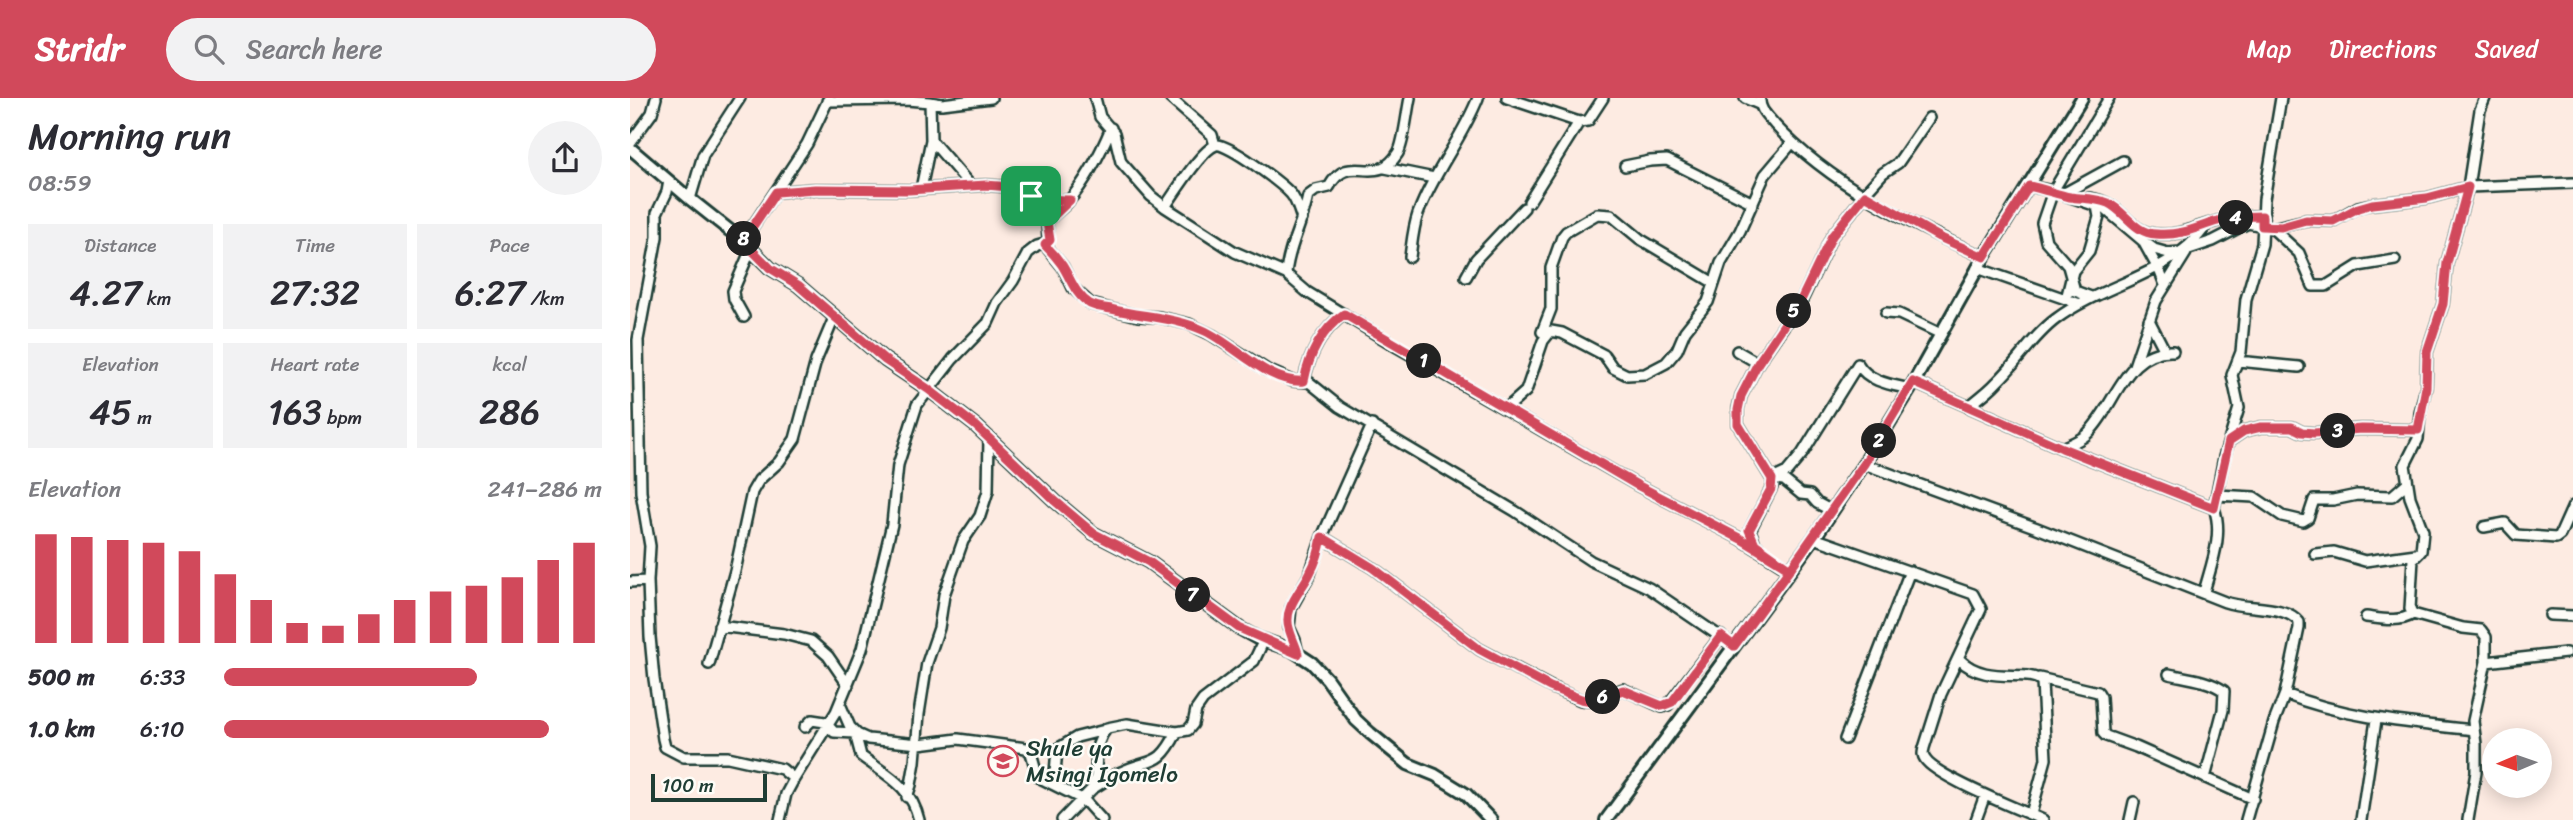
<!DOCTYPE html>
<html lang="en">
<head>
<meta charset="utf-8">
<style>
  body { margin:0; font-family:Sriracha,sans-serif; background:#f2f2f3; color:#2b2b33; height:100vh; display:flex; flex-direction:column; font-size:26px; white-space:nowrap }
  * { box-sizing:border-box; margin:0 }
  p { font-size:23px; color:#7c7c81 }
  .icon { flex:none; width:38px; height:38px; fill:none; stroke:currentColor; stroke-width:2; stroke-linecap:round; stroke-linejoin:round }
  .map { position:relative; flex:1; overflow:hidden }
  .panel { display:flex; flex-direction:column; background:#fff; width:630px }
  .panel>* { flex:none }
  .needle { width:46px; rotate:268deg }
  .buttons { position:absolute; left:1852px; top:630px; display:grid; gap:14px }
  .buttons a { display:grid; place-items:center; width:70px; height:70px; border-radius:50%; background:#fff; box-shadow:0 4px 18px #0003; font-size:35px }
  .scale { position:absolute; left:21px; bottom:18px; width:116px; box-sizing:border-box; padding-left:7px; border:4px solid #1f3d34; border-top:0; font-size:19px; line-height:24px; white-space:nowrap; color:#1f3d34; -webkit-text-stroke:5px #fdfcf7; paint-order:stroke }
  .pin { position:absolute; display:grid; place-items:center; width:60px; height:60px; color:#fff; margin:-30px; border-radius:14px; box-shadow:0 4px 10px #0006 }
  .km { position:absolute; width:35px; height:35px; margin:-18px; border-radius:50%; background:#222; color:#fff; font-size:19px; line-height:35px; text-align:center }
  .round { display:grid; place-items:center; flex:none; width:74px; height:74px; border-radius:37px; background:#f2f2f3 }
  .head { display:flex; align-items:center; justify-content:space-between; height:119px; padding:0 28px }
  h1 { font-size:38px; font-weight:600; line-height:52px }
  .figures { display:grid; grid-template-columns:repeat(3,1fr); gap:10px; height:119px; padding:7px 28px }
  .figures div { display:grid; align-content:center; border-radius:0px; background:#f2f2f3; text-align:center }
  .figures b { font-size:35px; font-weight:600 }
  .figures small { font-size:19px; font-weight:400 }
  .figures p { font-size:19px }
  .chart { height:196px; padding:14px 28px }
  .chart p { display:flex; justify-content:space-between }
  .chart svg { width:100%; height:126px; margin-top:7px; stroke:#d1495b; stroke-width:6 }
  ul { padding:0 28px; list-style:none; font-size:23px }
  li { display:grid; grid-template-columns:112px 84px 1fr; align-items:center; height:52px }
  li i { height:18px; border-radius:9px; background:#d1495b }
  header { display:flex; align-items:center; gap:42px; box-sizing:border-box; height:98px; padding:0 35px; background:#d1495b; color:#fff }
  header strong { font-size:33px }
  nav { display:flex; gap:38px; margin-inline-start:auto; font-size:24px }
  .search { width:490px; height:63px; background:#f2f2f3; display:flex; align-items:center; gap:18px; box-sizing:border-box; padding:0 24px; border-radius:38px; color:#7c7c81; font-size:26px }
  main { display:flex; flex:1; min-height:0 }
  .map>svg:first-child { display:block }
</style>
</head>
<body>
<header>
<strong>Stridr</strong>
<div class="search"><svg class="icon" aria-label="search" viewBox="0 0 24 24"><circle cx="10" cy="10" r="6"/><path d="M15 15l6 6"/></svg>Search here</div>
<nav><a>Map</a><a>Directions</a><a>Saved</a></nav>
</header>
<main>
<section class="panel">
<div class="head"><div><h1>Morning run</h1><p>08:59</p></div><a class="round"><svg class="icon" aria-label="share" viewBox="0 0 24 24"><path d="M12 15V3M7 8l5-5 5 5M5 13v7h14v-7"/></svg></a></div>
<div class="figures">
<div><p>Distance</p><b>4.27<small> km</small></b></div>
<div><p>Time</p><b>27:32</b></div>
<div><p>Pace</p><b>6:27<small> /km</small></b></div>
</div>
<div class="figures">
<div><p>Elevation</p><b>45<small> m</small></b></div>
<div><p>Heart rate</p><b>163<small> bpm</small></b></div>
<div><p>kcal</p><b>286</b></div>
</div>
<div class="chart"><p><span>Elevation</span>241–286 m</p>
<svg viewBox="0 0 160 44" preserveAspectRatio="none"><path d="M5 44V6M15 44V7M25 44V8M35 44V9M45 44V12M55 44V20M65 44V29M75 44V37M85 44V38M95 44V34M105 44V29M115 44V26M125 44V24M135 44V21M145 44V15M155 44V9"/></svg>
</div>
<ul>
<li><b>500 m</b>6:33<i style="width:67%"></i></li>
<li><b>1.0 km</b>6:10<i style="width:86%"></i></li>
</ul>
</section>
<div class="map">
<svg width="1943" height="722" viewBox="0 0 1943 722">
  <rect width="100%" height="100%" fill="#fdebe2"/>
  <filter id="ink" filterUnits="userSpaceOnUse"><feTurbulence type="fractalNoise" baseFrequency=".0143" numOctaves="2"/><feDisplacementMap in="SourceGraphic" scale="14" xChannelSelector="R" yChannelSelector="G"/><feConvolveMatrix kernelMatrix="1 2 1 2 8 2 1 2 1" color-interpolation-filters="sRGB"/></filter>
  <g filter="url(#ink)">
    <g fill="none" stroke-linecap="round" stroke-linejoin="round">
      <g stroke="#1f3d34" stroke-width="14">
        <path id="minor" d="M465,0l5,19 14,16 7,29 30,34 14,11 70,45 51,22 21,18 90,55 240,138 104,54 49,31
          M540,0l42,37 3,10
          M877,0l72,24 9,-1 15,-23
          M1115,0l14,6
          M1130,0c-1,12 8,18 15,27 54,58 137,100 209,132
          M197,3l80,-1 23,2
          M301,42l39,45
          M0,45l22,-30 4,-15
          M995,68l25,-5 17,-1 86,43
          M755,70l49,10
          M39,83l-2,11 -10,21v24l-19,103 3,152 9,54 -2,35 2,56 4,42 9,60 2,8 19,10h44l54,12 12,10
          M1399,88l24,5 52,18 38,32 11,8 14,4 12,-1 33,-11 35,-18 24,5 34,-8 27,1 25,-14 14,-3 55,-6 41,-11 105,-4
          M291,91l10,-49 -1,-38 12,2 49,-6
          M146,94l39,-3 94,1 77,-5 24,2 21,9h15l12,5 12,-1
          M1234,96l19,-21 15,-10 31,-45
          M1433,96l60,-33
          M1459,100c32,4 38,30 60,35 26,6 46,-6 69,-12 15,-3 29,-5 44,-5
          M60,101l13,-44 37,-57
          M899,104l50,-80
          M535,109c9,-13 37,-58 51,-62 11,-3 66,39 75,49 6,7 8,17 11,25
          M1642,130l27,25 14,33h13l32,-20 37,-6
          M113,143l64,-97 22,-46
          M1514,145l16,29 5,13
          M415,147l18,22 10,21 18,16 47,12 21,1 30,7 23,11 55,35 26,11 16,1 31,25 175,104 76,50 58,27 85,58
          M780,159c2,-14 3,-29 8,-43 15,-41 44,-75 60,-116
          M1347,170l103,36
          M656,176c2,-27 17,-52 22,-78l8,-6 13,-3c21,-38 46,3 69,-34 6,-10 9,-42 12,-55
          M836,179l10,-18 48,-51
          M1461,199l-16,-6 -7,-25 -22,-25 -4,-18 11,-32 56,-93
          M1436,201l7,-28 16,-20 10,-34 -2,-11
          M1256,215l13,1 42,20
          M114,219l-10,-18 -1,-8 18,-42
          M1519,222l16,31
          M912,234l9,-23v-41l11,-31 4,-5 31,-18 14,1 29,24 74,44
          M1107,253l21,12
          M1608,263l61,6
          M1504,268l22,-65 30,-48
          M674,283c5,-26 18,-51 40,-67
          M1283,284l149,66 152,60c10,27 -3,57 -10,84
          M1338,309c10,-8 21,-16 29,-25 21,-20 36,-46 59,-63 48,-36 115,-43 150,-93
          M877,310l19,-17 17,-50 8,-10 11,2 42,22 9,13 14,7 18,-1 21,-11 11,-13 8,-19 23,-29 13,-39 19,-32 25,-56 27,-32
          M1599,343l15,-10 17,-4h31l10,5 12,1 47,-4 57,1
          M1432,350c8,-4 17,-7 24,-13 30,-28 38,-86 87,-84
          M1234,366l173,64 188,74c22,8 60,2 74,20v6l-14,66 -11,28 -28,98
          M1142,381l15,-7 15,-18 56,-90c10,18 35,21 52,25
          M1144,381l10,1 17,14 9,1 7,8 15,8
          M1587,397l37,2 28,19 21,5 5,-3 6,-18h19l24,-5 35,1 15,-13
          M1584,410l10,-51 15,-49 -7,-33 9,-23 5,-53 16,-55 2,-45 17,-101
          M1854,429l21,-4 11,12 40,3 4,-3 13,-29
          M692,439l51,31 106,81 72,38 30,13 11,1 31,-12 39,18 6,-2 53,-69
          M1184,440l159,56 8,15 -40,85 -17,54c-1,5 -2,6 1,11 11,18 96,51 118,61
          M1128,449l-3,-3 -5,-14 22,-43v-8l-34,-55v-15l3,-13 17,-33 45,-65 29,-62 33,-41
          M1685,456l19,-2 31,9 51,-7
          M0,484l18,-1
          M1920,517l23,1
          M1736,519c16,2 33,6 47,-3
          M89,528l65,8 27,7 17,15 20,29
          M668,556l-3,-14 -6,-13 2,-19 19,-34 12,-37 50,-112
          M1329,561c28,28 69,8 83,23l4,77 -15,55
          M1856,564l80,-9
          M79,566l26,-93 17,-79 7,-12 20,-18 16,-23 21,-78 18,-43
          M1539,576c18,4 40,6 55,17l-1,19 -18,68
          M1409,580l59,14 3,5 2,36 3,3 30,11 117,52
          M1655,596c61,24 124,29 188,36
          M210,606l10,23 7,7 11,5 51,5 39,-5 68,9 5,5 7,24 46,23 18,20
          M175,629l7,-7 13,2 9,10 21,1 6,23c25,19 50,29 58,64
          M1215,641l65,-168
          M424,687l3,-36 20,-12 28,-7
          M462,691c9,-5 19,-13 29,-17 32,-15 37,-3 56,-40
          M277,699l4,-12 4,-23 4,-48 8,-51 12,-35 5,-33 19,-54 17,-25 8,-25 1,-53
          M150,722l6,-26 8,-15 42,-67 26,-63 30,-125 6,-59 19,-60 36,-46 35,-36 9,-20 16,-22 15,-28 9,-7 11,-3 -1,-21c6,-8 15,-13 21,-20 17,-20 33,-50 43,-74
          M432,722l30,-31 4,-13 1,-29 5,-12 5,-7 20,-4 50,8 11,-2 5,-6 3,-14 7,-10 51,-39 10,-21
          M1346,722l9,-25
          M1500,722l4,-18
          M1731,722l15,-100
          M1838,722l8,-48v-28l-3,-23 13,-59v-25l-5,-7 -18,-2 -50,-14 -3,-5 3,-50 8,-8 2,-20 -13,-34 -5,-32 13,-26 2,-26 6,-26 1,-35 16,-48 4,-41 21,-76 12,-77 5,-12"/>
      </g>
      <g stroke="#1f3d34" stroke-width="16">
        <path id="tertiary" d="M0,50l60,51 53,42 27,27 28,17 87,75 43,29 48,37 79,75 38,32 56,29 90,66 18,10 35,12 20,13 15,16 29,41 14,13 38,31 27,11 31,19 25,26
          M976,722l208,-282 50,-74 46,-75 74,-132 98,-159"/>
      </g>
      <use href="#minor" stroke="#fdfcf7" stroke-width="9"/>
      <use href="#tertiary" stroke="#fdfcf7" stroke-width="10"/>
    </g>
  </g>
  <g fill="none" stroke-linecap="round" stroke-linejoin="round" filter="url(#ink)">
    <g stroke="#fff" stroke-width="14">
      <path id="route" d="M401,98c15,0 25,5 39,4l-23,22 3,18 -5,5c6,6 12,13 17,20 9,14 13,30 28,39 6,3 15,4 21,5 32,8 64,8 94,22 30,14 64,53 99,50 5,-26 18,-52 40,-67l293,171 104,54 49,30 74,-105 49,-82 149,66 152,60 15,-67 15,-10 17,-4h31l10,5 12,1 47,-4 57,1 8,-43 1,-35 16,-48 4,-41 21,-76 -41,11 -55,6 -14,4 -25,13 -27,-1 -25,7 -19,-1v-10c-16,0 -33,1 -48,6 -20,7 -36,14 -58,12 -22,-1 -30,-22 -48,-31 -13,-5 -25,-4 -38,-6 -13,-3 -27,-8 -41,-11l-45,71 -45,-20 -74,-42 -33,41 -30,62 -44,65 -17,33 -3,14v14l34,55 -1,10 -22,41 6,14 35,25 -56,77 -13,-10 -49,66 -10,4 -39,-16 -31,11 -11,-2 -31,-12 -71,-38 -106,-81 -51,-31c-2,12 -6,25 -12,36 -8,17 -27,35 -21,55 2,9 7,17 9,26l-59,-26 -90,-66 -56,-29 -38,-32 -79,-75 -48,-37 -43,-29 -87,-75 -28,-17 -27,-27 33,-49 39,-3 94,1 77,-5 24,2 21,9"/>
    </g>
    <use href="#route" stroke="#d1495b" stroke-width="9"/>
  </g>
  <defs>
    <g id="school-ring" transform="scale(1.575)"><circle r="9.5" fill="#fdfcf7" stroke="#d1495b" stroke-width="1.5"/><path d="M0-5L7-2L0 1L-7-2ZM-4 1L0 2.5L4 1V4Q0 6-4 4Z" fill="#d1495b"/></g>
  </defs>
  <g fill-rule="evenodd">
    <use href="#school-ring" x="373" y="663"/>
  </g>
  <g text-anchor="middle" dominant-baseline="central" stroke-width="5" stroke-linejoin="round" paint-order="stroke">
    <g font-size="23" fill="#1f3d34" stroke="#fdfcf7" text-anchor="start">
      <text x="396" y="650">Shule ya<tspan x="396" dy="26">Msingi Igomelo</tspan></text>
    </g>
  </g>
</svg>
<div class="buttons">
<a><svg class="needle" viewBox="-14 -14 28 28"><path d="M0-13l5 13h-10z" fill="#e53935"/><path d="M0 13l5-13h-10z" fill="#7c7c81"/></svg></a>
</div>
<div class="scale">100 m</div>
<div class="pin" style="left:401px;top:98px;background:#1e9e55"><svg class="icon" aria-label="arrive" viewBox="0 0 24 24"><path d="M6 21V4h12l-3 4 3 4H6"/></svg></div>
<b class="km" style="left:794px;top:263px">1</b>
<b class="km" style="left:1249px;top:343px">2</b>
<b class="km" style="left:1708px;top:333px">3</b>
<b class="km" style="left:1606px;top:120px">4</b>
<b class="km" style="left:1164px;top:213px">5</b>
<b class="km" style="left:973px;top:599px">6</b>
<b class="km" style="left:563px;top:497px">7</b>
<b class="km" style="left:114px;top:141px">8</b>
</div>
</main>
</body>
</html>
